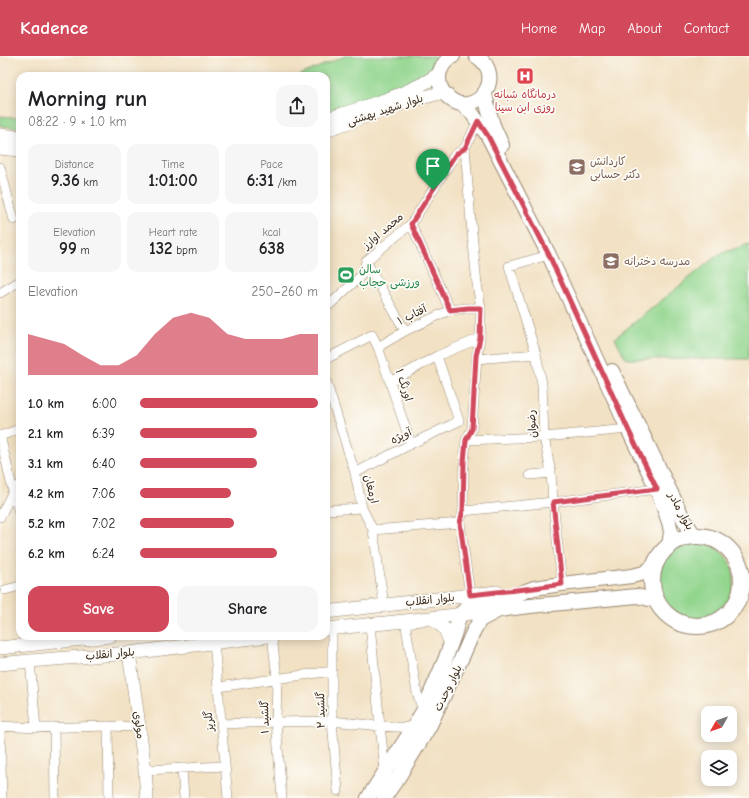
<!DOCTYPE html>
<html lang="en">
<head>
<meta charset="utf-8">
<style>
  body { margin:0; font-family:"Comic Neue","Playpen Sans Arabic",sans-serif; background:#f6f6f6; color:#202124; height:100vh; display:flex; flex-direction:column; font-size:15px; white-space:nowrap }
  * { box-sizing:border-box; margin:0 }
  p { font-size:13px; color:#757577 }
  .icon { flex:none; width:22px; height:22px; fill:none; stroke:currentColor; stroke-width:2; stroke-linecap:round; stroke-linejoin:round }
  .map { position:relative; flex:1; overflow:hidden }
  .drawer { position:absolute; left:16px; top:16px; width:314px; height:568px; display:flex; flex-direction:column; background:#fff; border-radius:12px; box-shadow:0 2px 10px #0003 }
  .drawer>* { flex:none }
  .needle { width:26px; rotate:230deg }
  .tools { position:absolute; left:701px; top:650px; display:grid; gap:8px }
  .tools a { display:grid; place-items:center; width:36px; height:36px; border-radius:8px; background:#fff; box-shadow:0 2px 10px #0003; font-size:20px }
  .pin { position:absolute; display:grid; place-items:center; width:34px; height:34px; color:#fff; margin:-41px -17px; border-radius:50% 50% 50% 0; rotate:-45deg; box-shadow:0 0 4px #0007 }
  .pin .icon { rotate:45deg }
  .round { display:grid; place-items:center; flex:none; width:42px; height:42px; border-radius:12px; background:#f6f6f6 }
  .headline { display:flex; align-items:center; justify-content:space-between; height:68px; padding:0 12px }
  h1 { font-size:22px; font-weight:800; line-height:30px }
  .figures { display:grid; grid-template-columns:repeat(3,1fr); gap:6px; height:68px; padding:4px 12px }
  .figures div { display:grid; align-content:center; border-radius:10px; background:#f6f6f6; text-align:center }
  .figures b { font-size:17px; font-weight:800 }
  .figures small { font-size:11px; font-weight:400 }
  .figures p { font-size:11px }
  .chart { height:112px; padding:8px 12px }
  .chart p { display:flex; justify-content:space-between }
  .chart svg { width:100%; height:72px; margin-top:4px; fill:#d1495b; opacity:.7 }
  .primary-button { display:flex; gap:8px; margin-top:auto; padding:8px 12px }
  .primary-button a { flex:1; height:46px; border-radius:12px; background:#d1495b; color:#fff; font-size:16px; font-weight:800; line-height:46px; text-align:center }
  .primary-button a+a { background:#f6f6f6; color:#202124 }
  ul { padding:0 12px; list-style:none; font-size:13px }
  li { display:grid; grid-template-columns:64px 48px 1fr; align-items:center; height:30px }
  li i { height:10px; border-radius:5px; background:#d1495b }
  header { display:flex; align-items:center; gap:24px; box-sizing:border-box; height:56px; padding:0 20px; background:#d1495b; color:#fff }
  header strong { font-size:19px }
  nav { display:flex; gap:22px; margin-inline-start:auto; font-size:14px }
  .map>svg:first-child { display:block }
</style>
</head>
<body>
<header>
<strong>Kadence</strong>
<nav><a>Home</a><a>Map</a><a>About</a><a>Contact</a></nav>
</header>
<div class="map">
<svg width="749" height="742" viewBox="0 0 749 742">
  <rect width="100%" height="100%" fill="#fdfcf7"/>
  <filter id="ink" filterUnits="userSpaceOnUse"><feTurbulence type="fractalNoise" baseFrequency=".025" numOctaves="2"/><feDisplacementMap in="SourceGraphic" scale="8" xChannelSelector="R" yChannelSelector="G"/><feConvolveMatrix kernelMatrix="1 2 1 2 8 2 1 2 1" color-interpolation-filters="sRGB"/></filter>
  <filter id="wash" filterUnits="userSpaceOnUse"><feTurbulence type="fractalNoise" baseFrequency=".012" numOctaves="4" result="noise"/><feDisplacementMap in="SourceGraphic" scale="16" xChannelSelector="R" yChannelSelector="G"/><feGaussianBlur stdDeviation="0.9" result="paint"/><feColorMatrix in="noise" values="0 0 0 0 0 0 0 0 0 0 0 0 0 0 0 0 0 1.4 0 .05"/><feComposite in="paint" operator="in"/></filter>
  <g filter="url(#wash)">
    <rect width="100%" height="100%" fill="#f2e1c3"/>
    <path fill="#92d58d" stroke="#668056" d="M345,0h90l-4,13 -9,10 -51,21 -45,13v-37h-28z
      M0,60l20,2v10l-20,-2z
      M749,188v115h-123l-11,-21 104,-84z
      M658 524a38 38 0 1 1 76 0a38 38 0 1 1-76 0Z"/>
  </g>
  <g filter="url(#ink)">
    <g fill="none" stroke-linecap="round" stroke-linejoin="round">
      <g stroke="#968670" stroke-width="10">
        <path id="street" d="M0,111l14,53
          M411,168l39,86
          M549,199l-40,11 27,88 6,30 2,53 7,36 2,29 9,82
          M366,205l39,70
          M0,237l20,-12
          M326,252l38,-35 2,-12 45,-37 44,-69 10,-7
          M378,291l27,-16 45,-21 18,-2h13
          M326,303l46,-24 6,12 33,97
          M476,303l60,-5
          M326,325l29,92 7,35 11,22 11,75
          M390,326l47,-26 43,-18
          M0,379l13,56 7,25
          M0,380l20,-7
          M466,384l78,-3 84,-8
          M355,417l56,-29 48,-23 -22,-65
          M530,419l21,-2
          M326,454l36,-2
          M463,455l90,-9 104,-13
          M0,461l13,-26 7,-6
          M373,474l87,-7
          M5,534l15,-4
          M470,539l-10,-72 3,-12 1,-49 2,-22 6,-11 5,-73 3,-18 1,-30 -4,-24 -6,-62 -6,-74 13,-27
          M405,565l12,72 6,18
          M370,569l10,101 5,44 -1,2
          M332,572v93l6,70
          M272,580l5,42 -1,44 6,76
          M214,586l4,45 10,111
          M30,605l6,67
          M218,631l114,-16
          M221,668l55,-2 56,-1 48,5 33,2
          M0,670l36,2 72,-2 31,1
          M108,670l1,72
          M0,671l2,71
          M54,671l1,71
          M182,712l2,30
          M145,714l80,-4"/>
      </g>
      <g stroke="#968670" stroke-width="14">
        <path id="secondary" d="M326,63c32,-10 64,-19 94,-34 7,-3 13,-8 19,-11
          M326,74l80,-28 34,-9 5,2
          M0,79l20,2
          M0,92l20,2
          M326,556l171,-20
          M432,562l13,11 6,15
          M326,573l79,-8 92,-11
          M0,592l110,-12
          M129,597l16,117 2,28
          M0,608l30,-3 99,-8 139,-17"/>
      </g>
      <g stroke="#968670" stroke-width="16">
        <path id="primary" d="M453,0c-8,4 -14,13 -14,22 0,8 3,14 9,19 26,25 61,-21 28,-41
          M485,38l3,14 5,17 9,20
          M462,48l9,8 17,24 61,119 79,174 29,60 12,33 2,10 -2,14
          M612,315l72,149 11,16
          M368,742l45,-70 10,-17 22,-51 9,-25 6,-21 10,-8 11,-5 37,-7 16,-6 28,-4 70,-8 12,-3 11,-8
          M384,742l15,-22 30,-49 34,-72 11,-25 6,-10 19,-10 31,-4 107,-10 20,5"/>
      </g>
      <g stroke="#968670" stroke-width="18">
        <path id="highway" d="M652 525a45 45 0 1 1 90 0a45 45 0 1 1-90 0Z"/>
      </g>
      <use href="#street" stroke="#fff" stroke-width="9"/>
      <use href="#secondary" stroke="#fff" stroke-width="13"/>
      <use href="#primary" stroke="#fff" stroke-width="14"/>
      <use href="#highway" stroke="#fff" stroke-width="16"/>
    </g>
  </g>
  <g fill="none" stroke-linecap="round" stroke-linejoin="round" filter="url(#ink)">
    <g stroke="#fff" stroke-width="8">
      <path id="route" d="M478,65l10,15 61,119 79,174 29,60 -104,13 9,82 -28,4 -64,7 -10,-72 3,-13 1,-48 2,-22 6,-11 4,-73 4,-18 1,-30h-13l-18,2 -39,-86 44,-69 10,-7z"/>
    </g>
    <use href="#route" stroke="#d1495b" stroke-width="5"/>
  </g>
  <defs>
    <g id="hospital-square" transform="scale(0.9)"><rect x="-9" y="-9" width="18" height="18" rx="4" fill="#e0444e" stroke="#fdfcf7"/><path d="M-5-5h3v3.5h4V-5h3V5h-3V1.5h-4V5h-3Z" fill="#fff"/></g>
    <g id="school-square" transform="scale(0.9)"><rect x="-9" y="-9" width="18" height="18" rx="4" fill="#8d6e63" stroke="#fdfcf7"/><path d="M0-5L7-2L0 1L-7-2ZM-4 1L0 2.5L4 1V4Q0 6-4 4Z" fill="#fff"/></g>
    <g id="stadium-square" transform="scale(0.9)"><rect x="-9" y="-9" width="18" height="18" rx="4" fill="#2e9e5b" stroke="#fdfcf7"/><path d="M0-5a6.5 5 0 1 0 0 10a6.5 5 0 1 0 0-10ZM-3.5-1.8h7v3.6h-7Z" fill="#fff"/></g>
  </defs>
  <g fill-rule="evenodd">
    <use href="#hospital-square" x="525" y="20"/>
    <use href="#school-square" x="577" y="111"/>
    <use href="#school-square" x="611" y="205"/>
    <use href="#stadium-square" x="346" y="219"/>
  </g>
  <g text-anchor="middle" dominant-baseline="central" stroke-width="3.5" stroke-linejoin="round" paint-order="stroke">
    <g font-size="11" fill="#be3a42" stroke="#fdfcf7">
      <text x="525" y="38">درمانگاه شبانه<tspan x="525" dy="13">روزی ابن سینا</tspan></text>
    </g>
    <g font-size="11" fill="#3b2a1e" stroke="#fdfcf7">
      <text transform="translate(385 54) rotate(-18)">بلوار شهید بهشتی</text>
      <text transform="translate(383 175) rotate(-40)">محمد اوارز</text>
      <text transform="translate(412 259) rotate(-26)">آفتاب ۱</text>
      <text transform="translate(404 329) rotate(72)">اورنگ ۱</text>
      <text transform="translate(532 368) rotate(-94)">رضوان</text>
      <text transform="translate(401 380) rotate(-26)">آویژه</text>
      <text transform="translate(371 433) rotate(76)">ارمغان</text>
      <text transform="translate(681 455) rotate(62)">بلوار مادر</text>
      <text transform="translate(430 544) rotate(-6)">بلوار انقلاب</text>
      <text transform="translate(110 598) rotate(-5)">بلوار انقلاب</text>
      <text transform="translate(448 632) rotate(-64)">بلوار وحدت</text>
      <text transform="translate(321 654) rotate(-91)">گلشید ۲</text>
      <text transform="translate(265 661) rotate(-91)">گلشید ۱</text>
      <text transform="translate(209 665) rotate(-95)">گلریز</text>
      <text transform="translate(139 669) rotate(82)">مولوی</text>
    </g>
    <g font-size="11" fill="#785e54" stroke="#fdfcf7" text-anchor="start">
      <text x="590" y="105">کاردانش<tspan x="590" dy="13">دکتر حسابی</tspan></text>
      <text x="624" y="205">مدرسه دخترانه</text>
    </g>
    <g font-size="11" fill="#27864d" stroke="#fdfcf7" text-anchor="start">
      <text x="359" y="213">سالن<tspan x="359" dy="13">ورزشی حجاب</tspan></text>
    </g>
  </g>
</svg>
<div class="tools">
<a><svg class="needle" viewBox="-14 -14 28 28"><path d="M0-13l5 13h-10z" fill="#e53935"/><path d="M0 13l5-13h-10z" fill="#757577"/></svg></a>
<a><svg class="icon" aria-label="layers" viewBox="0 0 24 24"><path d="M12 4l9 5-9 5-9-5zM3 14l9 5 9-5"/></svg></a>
</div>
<div class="pin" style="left:433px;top:134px;background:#1e9e55"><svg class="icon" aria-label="arrive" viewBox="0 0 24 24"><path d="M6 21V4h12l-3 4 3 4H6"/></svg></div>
<section class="drawer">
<div class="headline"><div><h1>Morning run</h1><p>08:22 · 9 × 1.0 km</p></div><a class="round"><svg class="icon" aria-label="share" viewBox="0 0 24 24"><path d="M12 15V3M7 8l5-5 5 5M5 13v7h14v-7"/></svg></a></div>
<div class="figures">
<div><p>Distance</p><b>9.36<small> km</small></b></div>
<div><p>Time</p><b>1:01:00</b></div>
<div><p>Pace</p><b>6:31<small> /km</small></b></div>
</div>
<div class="figures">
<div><p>Elevation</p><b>99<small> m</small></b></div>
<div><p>Heart rate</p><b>132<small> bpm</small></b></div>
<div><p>kcal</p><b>638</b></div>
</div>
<div class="chart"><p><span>Elevation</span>250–260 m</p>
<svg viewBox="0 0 160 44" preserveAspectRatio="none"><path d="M0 44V19L10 22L20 25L30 32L40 38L50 38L60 32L70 19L80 9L90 6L100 9L110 19L120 22L130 22L140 22L150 19L160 19V44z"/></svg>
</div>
<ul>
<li><b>1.0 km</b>6:00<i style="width:100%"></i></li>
<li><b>2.1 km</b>6:39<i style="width:66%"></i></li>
<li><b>3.1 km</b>6:40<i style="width:66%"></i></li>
<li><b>4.2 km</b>7:06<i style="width:51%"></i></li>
<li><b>5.2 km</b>7:02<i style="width:53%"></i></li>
<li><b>6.2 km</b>6:24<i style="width:77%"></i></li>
</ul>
<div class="primary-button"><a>Save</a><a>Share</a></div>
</section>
</div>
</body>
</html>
